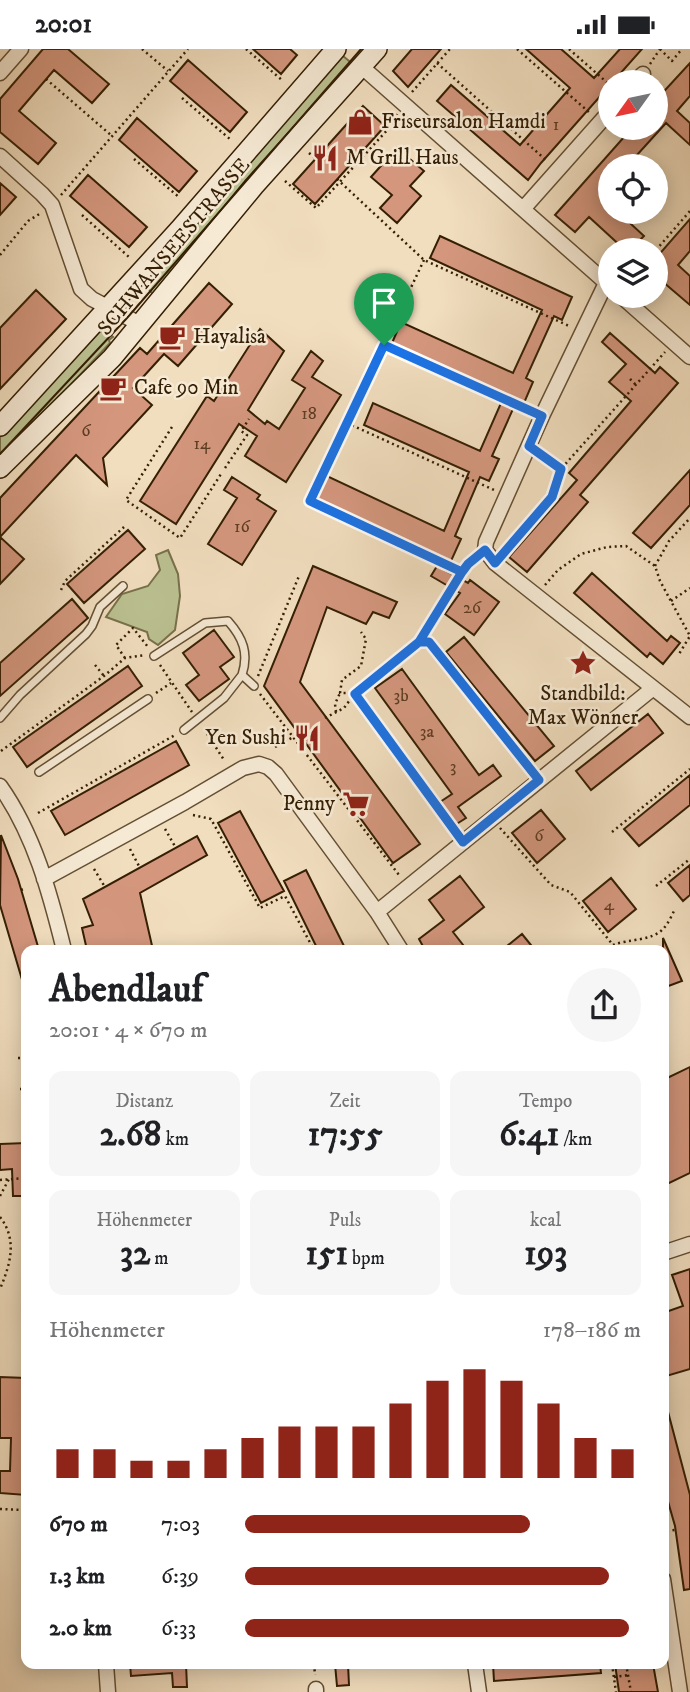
<!DOCTYPE html>
<html lang="de">
<head>
<meta charset="utf-8">
<style>
  body { margin:0; font-family:"IM FELL DW Pica",serif; background:#f6f6f6; color:#202124; height:100vh; display:flex; flex-direction:column; font-size:26px; white-space:nowrap }
  * { box-sizing:border-box; margin:0 }
  p { font-size:23px; color:#757577 }
  .icon { flex:none; width:38px; height:38px; fill:none; stroke:currentColor; stroke-width:2; stroke-linecap:round; stroke-linejoin:round }
  .map { position:relative; flex:1; overflow:hidden }
  .sheet { position:absolute; left:21px; top:896px; width:648px; height:724px; display:flex; flex-direction:column; background:#fff; border-radius:14px; box-shadow:0 4px 18px #0003 }
  .sheet>* { flex:none }
  .needle { width:46px; rotate:237deg }
  .controls { position:absolute; left:598px; top:21px; display:grid; gap:14px }
  .controls a { display:grid; place-items:center; width:70px; height:70px; border-radius:50%; background:#fff; box-shadow:0 4px 18px #0003; font-size:35px }
  .pin { position:absolute; display:grid; place-items:center; width:60px; height:60px; color:#fff; margin:-72px -30px; border-radius:50% 50% 50% 0; rotate:-45deg; box-shadow:0 0 7px #0007 }
  .pin .icon { rotate:45deg }
  .round { display:grid; place-items:center; flex:none; width:74px; height:74px; border-radius:37px; background:#f6f6f6 }
  .headline { display:flex; align-items:center; justify-content:space-between; height:119px; padding:0 28px }
  h1 { font-size:38px; font-weight:700; line-height:52px }
  .stats { display:grid; grid-template-columns:repeat(3,1fr); gap:10px; height:119px; padding:7px 28px }
  .stats div { display:grid; align-content:center; border-radius:14px; background:#f6f6f6; text-align:center }
  .stats b { font-size:35px; font-weight:700 }
  .stats small { font-size:19px; font-weight:400 }
  .stats p { font-size:19px }
  .chart { height:196px; padding:14px 28px }
  .chart p { display:flex; justify-content:space-between }
  .chart svg { width:100%; height:126px; margin-top:7px; stroke:#8f2418; stroke-width:6 }
  ul { padding:0 28px; list-style:none; font-size:23px }
  li { display:grid; grid-template-columns:112px 84px 1fr; align-items:center; height:52px }
  li i { height:18px; border-radius:9px; background:#8f2418 }
  .status { display:flex; justify-content:space-between; align-items:center; height:49px; padding:0 35px; background:#fff; direction:ltr }
  .status svg { height:19px; fill:currentColor }
  .map>svg:first-child { display:block }
</style>
</head>
<body>
<div class="status"><b>20:01</b><svg viewBox="0 0 49 12"><path d="M0 12V9h3v3zM5 12V6h3v6zM10 12V3h3v9zM15 12V0h3v12zM26 1h20v11H26zM47 4h2v5h-2z"/></svg></div>
<div class="map">
<svg width="690" height="1643" viewBox="0 0 690 1643">
  <rect width="100%" height="100%" fill="#f1debf"/>
  <filter id="stains"><feTurbulence type="fractalNoise" baseFrequency=".00286" numOctaves="4"/><feColorMatrix values="0 0 0 0 .2 0 0 0 0 .09 0 0 0 0 .02 0 0 0 .5 -.17"/></filter>
  <radialGradient id="worn" r=".72"><stop offset=".6" stop-color="#630" stop-opacity="0"/><stop offset="1" stop-color="#630" stop-opacity=".3"/></radialGradient>
  <path fill="#bbc191" stroke="#78704a" stroke-width="2" d="M343,7l11,9 -199,231 -15,-15z
    M105,277l-1,3 9,8 -4,3 1,3 -110,117v-23z
    M168,501l10,24 2,22 -5,34 -17,15 -9,-6 -2,-7 -41,-15 16,-23 26,-8 12,-16 -4,-15z"/>
  <path fill="#d4977e" stroke="#351f04" stroke-width="2" d="M43,0h25l41,35 -17,19 -38,-33 -35,41 37,32 -18,21 -38,-32v-33z
    M253,0h37l7,6 -16,19z
    M412,0h29l-33,38 -15,-16z
    M526,0h35l33,29 26,-29h22l-101,114 -13,17 -91,-79 14,-16 69,60 50,-57z
    M188,11l59,52 -17,20 -60,-51z
    M690,14v33l-13,15 13,12v22l-24,-22 -39,43h-16v27l-6,7 6,5v7h7l26,24 -14,14h-5l-36,-33 -14,15 -20,-17 77,-87h24v-28z
    M363,57l22,20 -70,78 -22,-20z
    M137,69l60,53 -18,21 -60,-52z
    M397,99l27,23 -14,15 11,10 -24,27 -17,-15 12,-13 -21,-18z
    M88,126l59,52 -18,20 -59,-51z
    M0,134l16,14 -16,18z
    M690,170v32l-12,14 12,11v29l-34,-29v-18z
    M440,187l132,61 -10,23 -8,-4 -28,62 7,4 -9,21 -7,-3 -25,56 7,3 -10,22 -9,-4 -25,59 6,3 -10,22 -135,-62 11,-23 117,55 25,-59 -105,-47 9,-22 107,48 25,-57 -113,-51 9,-21 112,51 29,-63 -112,-52z
    M209,234l23,21 -54,62 -14,-12 -31,34 19,17 -49,53 4,27 -31,-30 -76,82v-39l140,-150 7,6z
    M36,241l30,29 -66,70v-61z
    M260,280l24,22 -36,59 17,14 2,-3 12,8 26,-41 -13,-8 19,-29 12,10 -11,16 29,18 -55,87 -41,-26 12,-20 -18,-12 -63,100 -36,-23 67,-105 7,5z
    M610,284l45,40 5,-6 18,16 -98,112 8,7 -61,70 -18,-15 68,-77 -8,-7 62,-72 -22,-19 17,-18 -24,-22z
    M690,421v35l-39,43 -18,-15z
    M232,428l28,18 -3,4 19,12 -34,54 -34,-21 29,-46 -13,-8z
    M128,481l17,19 -61,54 -17,-19z
    M0,488l24,22 -24,25z
    M313,517l84,36 -8,16 -16,-6 -7,12 -39,-17 -27,75 120,162 -27,19 -129,-177z
    M437,517l31,17 2,-3 29,22 -25,33 -29,-21 15,-21 -29,-17z
    M592,524l75,68 4,-5 9,7 -17,21 -13,-11 -3,4 -73,-64z
    M72,550l16,19 -88,78v-33z
    M214,581l20,27 -14,10 9,12 -30,22 -13,-16 13,-10 -16,-22z
    M464,588l90,109 -19,15 -89,-109z
    M128,617l14,20 -115,81 -14,-20z
    M402,620l77,106 14,-10 8,11 -43,31 8,11 -11,7 -15,-23 12,-8 -77,-106z
    M648,665l15,19 -72,57 -15,-19z
    M176,692l13,24 -124,70 -14,-24z
    M690,726v30l-51,41 -15,-17z
    M541,761l24,29 -28,24 -25,-30z
    M240,762l44,80 -23,12 -43,-80z
    M1,786l17,44 21,71h-13v33h-3l-23,-78z
    M197,787l10,19 -67,38 13,57h-66l-5,-22 11,-3 -10,-26z
    M690,816v30l-7,6 -15,-18z
    M306,821l40,80h-28l-34,-69z
    M460,827l24,31 -31,25 14,18h-42l-6,-11 25,-19 -15,-20z
    M611,829l25,31 -28,23 -25,-31z
    M522,885l13,16h-33z
    M663,889l19,43 -19,7z
    M690,1018v106l-27,13v-106z
    M26,1094v53h-13l-1,-27 -12,1v-26z
    M690,1220v100l-27,8v-64l20,-7 -11,-31z
    M0,1328l26,1v117l-26,-2v-22h10l1,-33h-11z
    M663,1359h4l23,87v94l-6,1 -9,-64 -12,-42z
    M130,1615h56l1,23h-14l-1,-14 -41,3z
    M335,1615h13l1,21 -12,1z
    M493,1615h107l1,9 -107,8z
    M615,1615h38l5,28h-39z"/>
  <g fill="none" stroke-linecap="round" stroke-linejoin="round">
    <g stroke="#644f33" stroke-width="10">
      <path id="service" d="M154,607l51,-33 23,-2c15,17 21,32 14,54
        M0,669l20,-23 66,-61 6,-8 8,-19 23,-21
        M184,681l40,-32 18,-23 12,11
        M39,723l109,-73"/>
    </g>
    <g stroke="#644f33" stroke-width="17">
      <path id="minor" d="M362,18l249,220
        M0,24l21,-24
        M635,33l8,-8
        M0,107l42,38 10,11 29,84 11,10 48,25
        M523,160l88,-99
        M606,234l-64,133 -56,126 -1,8 10,13 195,154
        M621,247l69,61
        M0,737c34,48 50,107 64,164
        M44,830l141,-77 58,-34 16,-4 9,3 8,7 101,138 24,38
        M377,863l275,-223
        M663,1204l27,-9
        M663,1530l17,113
        M106,1615l2,28
        M475,1615l4,28
        M316,1640v3"/>
    </g>
    <g stroke="#351f04" stroke-width="22">
      <path id="secondary" d="M0,377l179,-196 157,-181
        M0,419l112,-110 142,-172 123,-137"/>
    </g>
    <path stroke="#351f04" stroke-width="2.5" stroke-dasharray="2 3.5" stroke-linecap="butt" d="M142,0l26,22
      M246,0l37,32
      M517,0l73,64
      M569,0l42,37
      M660,0l12,12 10,-12
      M437,14l110,98
      M650,15l10,-15
      M46,30l66,57
      M412,43l38,-43
      M182,49l49,42
      M309,104l7,6
      M134,110l46,39
      M337,130l87,81 145,66
      M285,132l31,27 74,-81 7,-13
      M61,146l127,-146
      M82,166l47,42
      M656,201l34,-39
      M0,206l28,-34 13,-8
      M424,211l-114,241 152,71
      M384,296l147,66
      M630,330l6,6
      M347,374l147,67
      M172,378l-46,73 54,38 41,-64
      M541,405l20,15
      M225,419l22,-33 -6,-4 8,-12
      M504,504l48,-56 9,-28 104,-117
      M655,517l14,-25 21,-23
      M545,536l13,-15 23,-16 26,-7 19,-1 29,20 5,15 30,55 -11,18
      M61,541l4,-9 59,-54
      M671,552l19,-13
      M419,593h10l101,126
      M125,609l-9,-13 17,-17 15,19
      M95,616l9,11
      M160,616l32,47
      M258,627l41,-100
      M156,644l15,-10
      M260,645l139,181
      M336,663l-1,-8 5,-11
      M325,669l19,-10 11,-15h-15l2,-13 19,-14 5,-27 -5,-7
      M204,680l20,31
      M275,698l24,-13
      M1,702l103,-75 21,-18 20,-3
      M38,764l137,-78
      M193,766l18,4 49,89 25,-12 29,54
      M500,779l51,57 19,7 43,53c15,-6 39,-4 50,-16 5,-5 9,-14 12,-20
      M165,780l11,19
      M455,782l-100,-138 64,-51 43,-70 13,-14
      M612,783l78,-63
      M130,800l10,19
      M94,820l11,18
      M656,837l34,-27
      M21,841l5,-2
      M18,1009h8
      M20,1040h6
      M0,1131l26,-2
      M0,1147l9,-17
      M0,1168c18,23 10,48 0,72
      M0,1460l26,1
      M667,1482l8,-1
      M314,1615l1,11
      M612,1615l4,28
      M626,1615l5,28
      M614,1628l14,-2"/>
    <use href="#service" stroke="#f6ead5" stroke-width="7"/>
    <use href="#minor" stroke="#f6ead5" stroke-width="14"/>
    <use href="#secondary" stroke="#f6ead5" stroke-width="19"/>
    <path stroke="#351f04" stroke-width="2" d="M0,405l127,-136 234,-269"/>
  </g>
  <g fill="none" stroke-linecap="round" stroke-linejoin="round">
    <g stroke="#fff" stroke-width="14">
      <path id="route" d="M384,296l-74,156 152,71 -43,70 -64,52 108,148 76,-62 -110,-138h-10l43,-70 6,-8 17,-14 10,13 57,-66 9,-28 -32,-23 13,-30 -158,-71"/>
    </g>
    <use href="#route" stroke="#1a73e8" stroke-width="9"/>
  </g>
  <defs>
    <g id="shop-bare" transform="scale(2.1)"><path d="M-5-2.5h2.3a2.7 3.5 0 0 1 5.4 0H5L5.5 6h-11ZM-1.5-2.5h3a1.5 2.3 0 0 0-3 0Z" fill="#8f2418" stroke="#f6ead5" stroke-width="2.5" paint-order="stroke"/></g>
    <g id="restaurant-bare" transform="scale(2.1)"><path d="M-5-6h1v4h1v-4h1v4h1v-4h1v5L-1.5 .5V6h-2V.5L-5-1ZM5-6V6H3V1.5H1.5Q1.5-4 5-6Z" fill="#8f2418" stroke="#f6ead5" stroke-width="2.5" paint-order="stroke"/></g>
    <g id="cafe-bare" transform="scale(2.1)"><path d="M-5.5-4.5H6V0H3Q3 3.5 0 3.5H-2.5Q-5.5 3.5-5.5 0ZM3-3.2v2h1.7v-2ZM-6 4.5H4V6H-6Z" fill="#8f2418" stroke="#f6ead5" stroke-width="2.5" paint-order="stroke"/></g>
    <g id="sight-bare" transform="scale(2.1)"><path d="M0-6L1.8-2.2L6-1.7L2.9 1.2L3.7 5.4L0 3.3L-3.7 5.4L-2.9 1.2L-6-1.7L-1.8-2.2Z" fill="#8f2418" stroke="#f6ead5" stroke-width="2.5" paint-order="stroke"/></g>
    <g id="supermarket-bare" transform="scale(2.1)"><path d="M-6-5.5h2.5l.6 2H6L4.5 2H-2.5L-4.4-4H-6ZM-1.5 3.2a1.3 1.3 0 1 0 .1 0ZM3 3.2a1.3 1.3 0 1 0 .1 0Z" fill="#8f2418" stroke="#f6ead5" stroke-width="2.5" paint-order="stroke"/></g>
  </defs>
  <g fill-rule="evenodd">
    <use href="#shop-bare" x="360" y="73"/>
    <use href="#restaurant-bare" x="325" y="109"/>
    <use href="#cafe-bare" x="172" y="288"/>
    <use href="#cafe-bare" x="113" y="339"/>
    <use href="#sight-bare" x="583" y="614"/>
    <use href="#restaurant-bare" x="307" y="689"/>
    <use href="#supermarket-bare" x="356" y="755"/>
  </g>
  <g text-anchor="middle" dominant-baseline="central" stroke-width="5" stroke-linejoin="round" paint-order="stroke">
    <g font-size="18" fill="#5d3d22">
      <text x="556" y="76">1</text>
      <text x="309" y="365">18</text>
      <text x="86" y="382">6</text>
      <text x="202" y="395">14</text>
      <text x="242" y="478">16</text>
      <text x="472" y="559">26</text>
      <text x="401" y="647">3b</text>
      <text x="427" y="683">3a</text>
      <text x="453" y="718">3</text>
      <text x="539" y="787">6</text>
      <text x="609" y="856">4</text>
    </g>
    <g font-size="21" fill="#351f04" stroke="#f6ead5" text-anchor="start">
      <text x="381" y="73">Friseursalon Hamdi</text>
      <text x="346" y="109">M Grill Haus</text>
      <text x="193" y="288">Hayalisa</text>
      <text x="134" y="339">Cafe 90 Min</text>
      <text x="583" y="645" text-anchor="middle">Standbild:<tspan x="583" dy="24">Max Wönner</tspan></text>
      <text x="286" y="689" text-anchor="end">Yen Sushi</text>
      <text x="335" y="755" text-anchor="end">Penny</text>
    </g>
    <g font-size="21" fill="#351f04" stroke="#f6ead5">
      <text transform="translate(174 198) rotate(-50)">SCHWANSEESTRASSE</text>
    </g>
  </g>
  <rect width="100%" height="100%" filter="url(#stains)"/>
  <rect width="100%" height="100%" fill="url(#worn)"/>
</svg>
<div class="controls">
<a><svg class="needle" viewBox="-14 -14 28 28"><path d="M0-13l5 13h-10z" fill="#e53935"/><path d="M0 13l5-13h-10z" fill="#757577"/></svg></a>
<a><svg class="icon" aria-label="locate" viewBox="0 0 24 24"><circle cx="12" cy="12" r="6"/><path d="M12 2v4M12 18v4M2 12h4M18 12h4"/></svg></a>
<a><svg class="icon" aria-label="layers" viewBox="0 0 24 24"><path d="M12 4l9 5-9 5-9-5zM3 14l9 5 9-5"/></svg></a>
</div>
<div class="pin" style="left:384px;top:296px;background:#1e9e55"><svg class="icon" aria-label="arrive" viewBox="0 0 24 24"><path d="M6 21V4h12l-3 4 3 4H6"/></svg></div>
<section class="sheet">
<div class="headline"><div><h1>Abendlauf</h1><p>20:01 · 4 × 670 m</p></div><a class="round"><svg class="icon" aria-label="share" viewBox="0 0 24 24"><path d="M12 15V3M7 8l5-5 5 5M5 13v7h14v-7"/></svg></a></div>
<div class="stats">
<div><p>Distanz</p><b>2.68<small> km</small></b></div>
<div><p>Zeit</p><b>17:55</b></div>
<div><p>Tempo</p><b>6:41<small> /km</small></b></div>
</div>
<div class="stats">
<div><p>Höhenmeter</p><b>32<small> m</small></b></div>
<div><p>Puls</p><b>151<small> bpm</small></b></div>
<div><p>kcal</p><b>193</b></div>
</div>
<div class="chart"><p><span>Höhenmeter</span>178–186 m</p>
<svg viewBox="0 0 160 44" preserveAspectRatio="none"><path d="M5 44V34M15 44V34M25 44V38M35 44V38M45 44V34M55 44V30M65 44V26M75 44V26M85 44V26M95 44V18M105 44V10M115 44V6M125 44V10M135 44V18M145 44V30M155 44V34"/></svg>
</div>
<ul>
<li><b>670 m</b>7:03<i style="width:72%"></i></li>
<li><b>1.3 km</b>6:39<i style="width:92%"></i></li>
<li><b>2.0 km</b>6:33<i style="width:97%"></i></li>
</ul>
</section>
</div>
</body>
</html>
